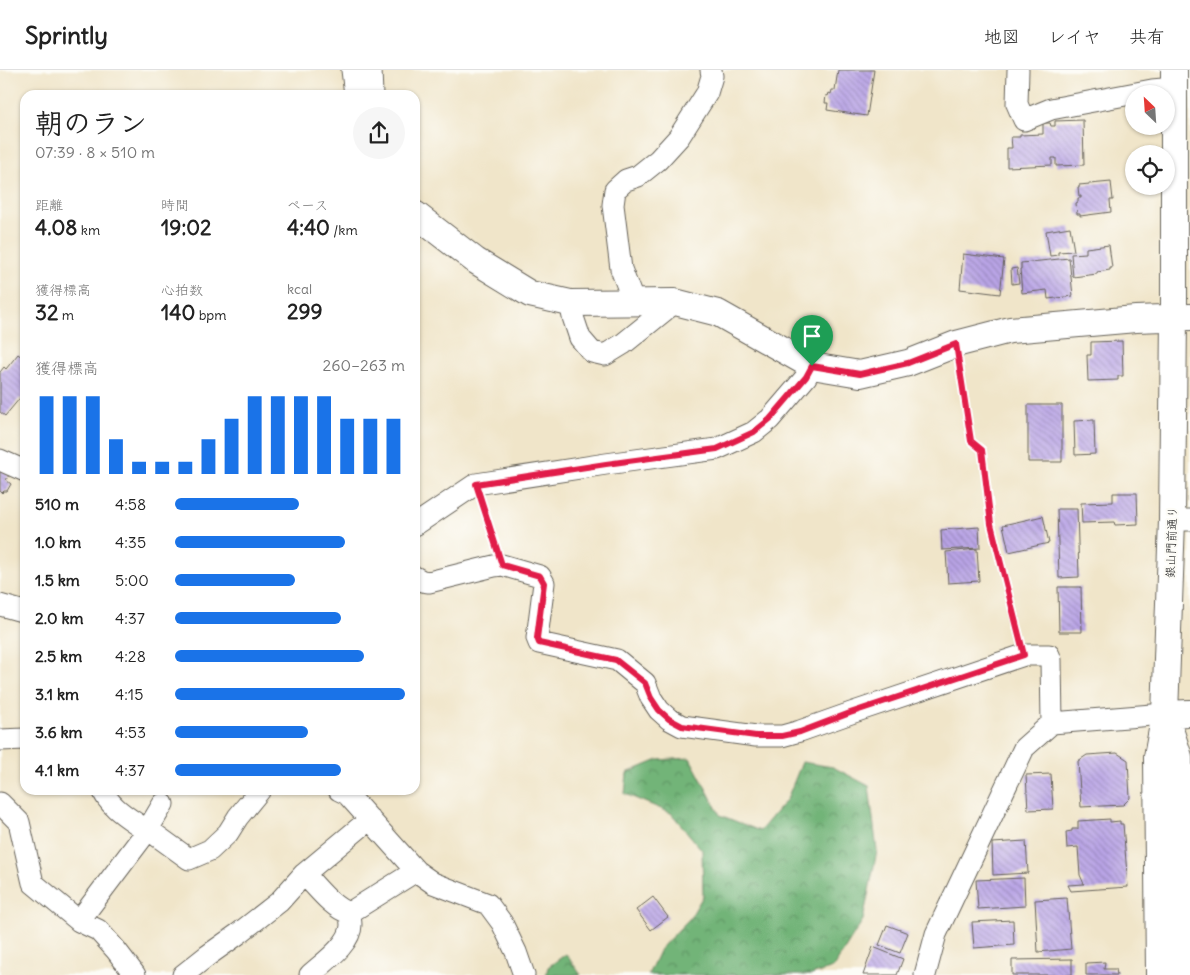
<!DOCTYPE html>
<html lang="ja">
<head>
<meta charset="utf-8">
<style>
  body { margin:0; font-family:Delius,"Klee One",sans-serif; background:#f6f6f6; color:#222; height:100vh; display:flex; flex-direction:column; font-size:19px; white-space:nowrap }
  * { box-sizing:border-box; margin:0 }
  p { font-size:16px; color:#767676 }
  .icon { flex:none; width:28px; height:28px; fill:none; stroke:currentColor; stroke-width:2; stroke-linecap:round; stroke-linejoin:round }
  .map { position:relative; flex:1; overflow:hidden }
  .sheet { position:absolute; left:20px; top:20px; width:400px; height:705px; display:flex; flex-direction:column; background:#fff; border-radius:15px; box-shadow:0 1px 4px #0004 }
  .sheet>* { flex:none }
  .needle { width:32px; rotate:335deg }
  .tools { position:absolute; left:1125px; top:15px; display:grid; gap:10px }
  .tools a { display:grid; place-items:center; width:50px; height:50px; border-radius:50%; background:#fff; box-shadow:0 1px 4px #0004; font-size:25px }
  .pin { position:absolute; display:grid; place-items:center; width:42px; height:42px; color:#fff; margin:-51px -21px; border-radius:50% 50% 50% 0; rotate:-45deg; box-shadow:0 0 5px #0007 }
  .pin .icon { rotate:45deg }
  .round { display:grid; place-items:center; flex:none; width:52px; height:52px; border-radius:26px; background:#f6f6f6 }
  .overview { display:flex; align-items:center; justify-content:space-between; height:85px; padding:0 15px }
  h1 { font-size:28px; font-weight:700; line-height:38px }
  .metrics { display:grid; grid-template-columns:repeat(3,1fr); gap:8px; height:85px; padding:5px 15px }
  .metrics div { display:grid; align-content:center }
  .metrics b { font-size:21px; font-weight:700 }
  .metrics small { font-size:14px; font-weight:400 }
  .metrics p { font-size:14px }
  .chart { height:140px; padding:10px 15px }
  .chart p { display:flex; justify-content:space-between }
  .chart svg { width:100%; height:90px; margin-top:5px; stroke:#1a73e8; stroke-width:6 }
  ul { padding:0 15px; list-style:none; font-size:16px }
  li { display:grid; grid-template-columns:80px 60px 1fr; align-items:center; height:38px }
  li i { height:12px; border-radius:6px; background:#1a73e8 }
  header { display:flex; align-items:center; gap:30px; box-sizing:border-box; height:70px; padding:0 25px; background:#fff; border-bottom:1px solid #e0e0e0 }
  header strong { font-size:24px }
  nav { display:flex; gap:28px; margin-inline-start:auto; font-size:18px }
  .map>svg:first-child { display:block }
</style>
</head>
<body>
<header>
<strong>Sprintly</strong>
<nav><a>地図</a><a>レイヤ</a><a>共有</a></nav>
</header>
<div class="map">
<svg width="1190" height="905" viewBox="0 0 1190 905">
  <defs>
    <pattern id="forest-crowns" width="20" height="18" patternUnits="userSpaceOnUse" patternTransform="scale(1.25)"><rect width="20" height="18" fill="#72b478"/><path d="M2 6a3 3 0 1 1 6 0M12 15a3 3 0 1 1 6 0" fill="none" stroke="#5d9262"/></pattern>
    <pattern id="building-back-hatch" width="6" height="6" patternUnits="userSpaceOnUse" patternTransform="scale(1.25)"><rect width="6" height="6" fill="#b9a4e6"/><path d="M-1 5l2 2M0 0l6 6M5-1l2 2" fill="none" stroke="#9685ba"/></pattern>
  </defs>
  <rect width="100%" height="100%" fill="#fdfcf7"/>
  <filter id="ink" filterUnits="userSpaceOnUse"><feTurbulence type="fractalNoise" baseFrequency=".02" numOctaves="2"/><feDisplacementMap in="SourceGraphic" scale="10" xChannelSelector="R" yChannelSelector="G"/><feConvolveMatrix kernelMatrix="1 2 1 2 8 2 1 2 1" color-interpolation-filters="sRGB"/></filter>
  <filter id="wash" filterUnits="userSpaceOnUse"><feTurbulence type="fractalNoise" baseFrequency=".0096" numOctaves="4" result="noise"/><feDisplacementMap in="SourceGraphic" scale="20" xChannelSelector="R" yChannelSelector="G"/><feGaussianBlur stdDeviation="1.12" result="paint"/><feColorMatrix in="noise" values="0 0 0 0 0 0 0 0 0 0 0 0 0 0 0 0 0 1.4 0 .05"/><feComposite in="paint" operator="in"/></filter>
  <g filter="url(#wash)">
    <rect width="100%" height="100%" fill="#f0e5c9"/>
    <path fill="url(#forest-crowns)" stroke="#47684a" d="M690,688l30,57 40,16 27,-32 15,-37 31,5 36,19 8,65 -14,69 -30,48 -22,7h-163l12,-26 30,-31 13,-22 -1,-46 -31,-37 -46,-19 2,-21 31,-13z
      M566,884l15,21h-35l2,-8z"/>
    <g id="blocks">
      <path fill="url(#building-back-hatch)" d="M838,0h36l-7,46 -40,-6 1,-7h-3l1,-8 2,1 1,-3 2,1 1,-4h3z
        M1083,50l1,45 -28,1v-8h-4v7l-45,2v-19h5l-1,-11h9v-2l23,-1v-11h7l1,3h4v-5z
        M1111,112l2,18h-3l1,12 -31,4v-2h-3l-1,-11 2,-1v-4h3v-2h-2l-1,-9h1v-2z
        M1070,157l4,24 -16,1v3l-8,1 -4,-25z
        M1109,175l3,23h-2v2l-13,2v2l-24,3 -2,-23 15,-1v-5z
        M963,184l41,5 -4,35 -40,-5z
        M1069,188l4,38 -25,3 -1,-9 -25,3 -2,-24h1v-6z
        M1017,198l2,15 -7,1 -1,-15z
        M1122,271l1,35h-5v4l-30,1 -1,-26h4v-13z
        M18,284l5,4 2,-1v39l-3,4 -2,-2 -15,18 -5,-4v-40l4,-5 2,2z
        M1028,335h34v57h-34z
        M1094,350l1,34 -20,1 -1,-34z
        M0,398l9,7 -3,5 5,4 -4,7h-3l-2,2 -2,-2z
        M1113,423h24l1,31 -23,1 -1,-3 -32,1 -1,-20 32,-1z
        M1057,439h20l2,68 -20,1z
        M1043,446l6,27 -40,9 -6,-27z
        M979,457l1,21 -38,2 -1,-20z
        M977,479l2,32 -31,2 -2,-31z
        M1058,517h23l1,45h-23z
        M1117,683l11,7 2,38 -7,7 -42,2 -3,-46 9,-6z
        M1051,704l2,35 -25,1 -2,-35z
        M1110,749v3l10,-1v3h3l5,63 -57,4 -3,-6 16,-1 -4,-9 -2,-28 -11,1 -1,-16 6,-1v-2h6v-8z
        M1026,771l2,32 -35,2 -1,-32z
        M1024,808l1,28 -47,3 -2,-29z
        M653,827l15,20 -17,13 -15,-20z
        M1067,828l4,51 -33,3 -3,-52z
        M1013,850l1,25 -40,3 -2,-26z
        M887,855l21,8 -8,20 -21,-8z
        M873,877l30,12 -6,16h-34z
        M1072,889v16h-60v-15z
        M1105,892l-1,7h12l1,6h-31v-12z"/>
    </g>
  </g>
  <g filter="url(#ink)">
    <use href="#blocks" fill-opacity="0" stroke="#666259" stroke-width="1"/>
    <g fill="none" stroke-linecap="round" stroke-linejoin="round">
      <g stroke="#666259" stroke-width="23">
        <path id="minor" d="M352,0l3,25
          M371,0l1,25
          M1018,0l-1,34 7,16 27,-11 101,-19 22,-2
          M570,233l3,14 7,21 12,14 13,3 18,-11 52,-42
          M634,233l-13,-34 -8,-64 2,-15 11,-10 12,-4 20,-16 21,-23 28,-44 5,-17 -1,-6
          M0,390l25,11
          M1172,450h18
          M415,455l61,-41 130,-20 111,-15 37,-17 16,-13 36,-42 6,-11
          M415,507l7,4 7,1 65,-16 8,-1 38,11 4,7 -7,55 2,5 78,17 28,23 6,15 8,12 10,9 13,7 74,10h26l18,-5 51,-18 173,-58h25l2,5 1,63
          M0,535l25,7
          M0,670l25,-1
          M103,720c6,18 30,30 44,41l6,2 36,26 21,-9 18,-17 10,-16 22,-27
          M339,720l8,4 69,77 17,12 55,21 14,19 14,29 8,23
          M0,733l19,19 14,61 46,38 19,9 18,20 19,25
          M304,804c13,13 28,34 45,39l67,-42
          M79,851l68,-90 16,-27
          M183,905l24,-19 31,-22 41,-32 25,-28 66,-55
          M310,905c13,-12 41,-31 41,-50 0,-4 -1,-8 -2,-12
          M925,905l11,-41 88,-186 28,-25 113,-9"/>
      </g>
      <g stroke="#666259" stroke-width="28">
        <path id="tertiary" d="M415,144l61,47 54,33 40,9 105,-1 43,11 94,53 48,8 48,-11 48,-19 54,-14 126,-11 54,-2
          M1165,644l25,-1
          M1166,647l13,40 4,218
          M1159,905l-2,-218 8,-43 7,-194 2,-203v-247"/>
      </g>
      <path stroke="#666259" stroke-width="3" stroke-dasharray="4 4" stroke-linecap="butt" d="M960,296l11,75 11,9 9,74 28,111
        M482,434l14,41"/>
      <use href="#minor" stroke="#fff" stroke-width="21"/>
      <use href="#tertiary" stroke="#fff" stroke-width="26"/>
    </g>
  </g>
  <g fill="none" stroke-linecap="round" stroke-linejoin="round" filter="url(#ink)">
    <g stroke="#fff" stroke-width="10">
      <path id="route" d="M956,274l15,97 11,9 9,74 33,131 -174,58 -50,19 -18,4h-26l-74,-10 -13,-7 -10,-9 -8,-12 -6,-15 -29,-23 -77,-17 -2,-5 7,-55 -4,-7 -38,-11 -26,-81 130,-20 111,-15 37,-17 16,-13 36,-42 6,-11 48,8 48,-11z"/>
    </g>
    <use href="#route" stroke="#e11d48" stroke-width="6"/>
  </g>
  <g text-anchor="middle" dominant-baseline="central" stroke-width="4.5" stroke-linejoin="round" paint-order="stroke">
    <g font-size="12" fill="#1c1c1c" stroke="#fdfcf7">
      <text transform="translate(1171 472) rotate(-88)">銀山門前通り</text>
    </g>
  </g>
</svg>
<div class="tools">
<a><svg class="needle" viewBox="-14 -14 28 28"><path d="M0-13l5 13h-10z" fill="#e53935"/><path d="M0 13l5-13h-10z" fill="#767676"/></svg></a>
<a><svg class="icon" aria-label="locate" viewBox="0 0 24 24"><circle cx="12" cy="12" r="6"/><path d="M12 2v4M12 18v4M2 12h4M18 12h4"/></svg></a>
</div>
<div class="pin" style="left:812px;top:296px;background:#1e9e55"><svg class="icon" aria-label="arrive" viewBox="0 0 24 24"><path d="M6 21V4h12l-3 4 3 4H6"/></svg></div>
<section class="sheet">
<div class="overview"><div><h1>朝のラン</h1><p>07:39 · 8 × 510 m</p></div><a class="round"><svg class="icon" aria-label="share" viewBox="0 0 24 24"><path d="M12 15V3M7 8l5-5 5 5M5 13v7h14v-7"/></svg></a></div>
<div class="metrics">
<div><p>距離</p><b>4.08<small> km</small></b></div>
<div><p>時間</p><b>19:02</b></div>
<div><p>ペース</p><b>4:40<small> /km</small></b></div>
</div>
<div class="metrics">
<div><p>獲得標高</p><b>32<small> m</small></b></div>
<div><p>心拍数</p><b>140<small> bpm</small></b></div>
<div><p>kcal</p><b>299</b></div>
</div>
<div class="chart"><p><span>獲得標高</span>260–263 m</p>
<svg viewBox="0 0 160 44" preserveAspectRatio="none"><path d="M5 44V6M15 44V6M25 44V6M35 44V27M45 44V38M55 44V38M65 44V38M75 44V27M85 44V17M95 44V6M105 44V6M115 44V6M125 44V6M135 44V17M145 44V17M155 44V17"/></svg>
</div>
<ul>
<li><b>510 m</b>4:58<i style="width:54%"></i></li>
<li><b>1.0 km</b>4:35<i style="width:74%"></i></li>
<li><b>1.5 km</b>5:00<i style="width:52%"></i></li>
<li><b>2.0 km</b>4:37<i style="width:72%"></i></li>
<li><b>2.5 km</b>4:28<i style="width:82%"></i></li>
<li><b>3.1 km</b>4:15<i style="width:100%"></i></li>
<li><b>3.6 km</b>4:53<i style="width:58%"></i></li>
<li><b>4.1 km</b>4:37<i style="width:72%"></i></li>
</ul>
</section>
</div>
</body>
</html>
